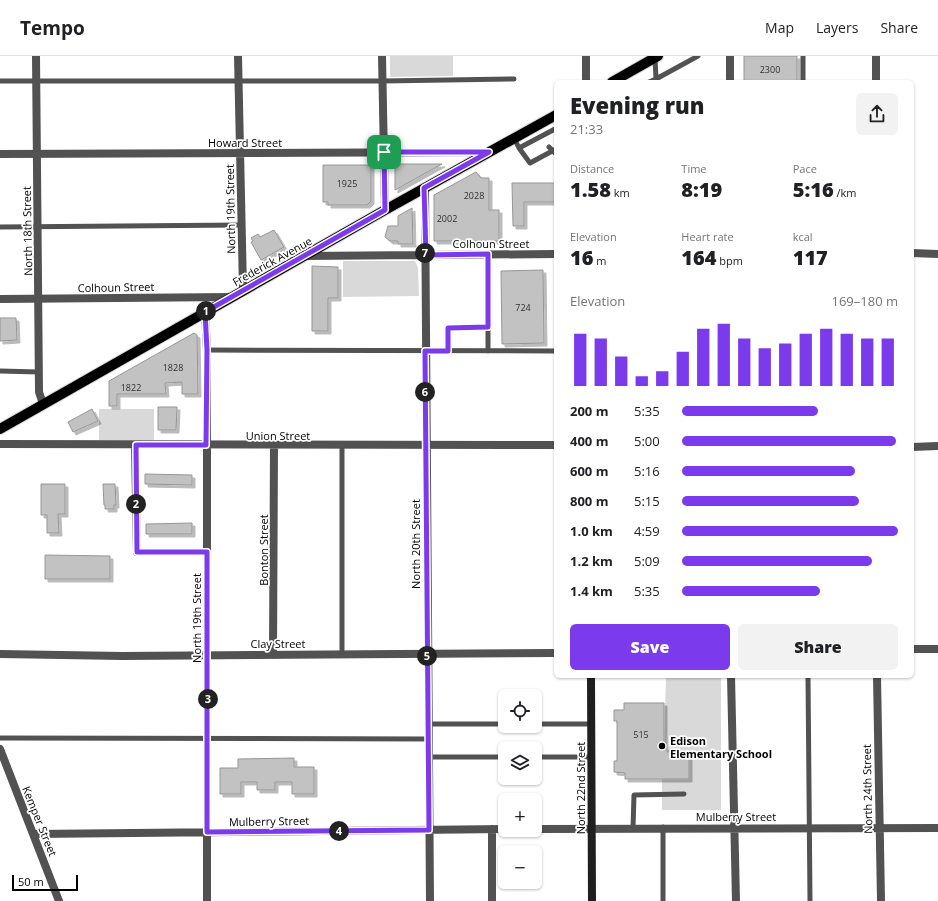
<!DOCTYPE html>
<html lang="en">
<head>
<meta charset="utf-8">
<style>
  body { margin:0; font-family:"Open Sans",sans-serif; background:#f2f2f2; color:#202124; height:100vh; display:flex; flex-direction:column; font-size:15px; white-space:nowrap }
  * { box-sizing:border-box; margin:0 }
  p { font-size:13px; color:#757577 }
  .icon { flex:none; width:22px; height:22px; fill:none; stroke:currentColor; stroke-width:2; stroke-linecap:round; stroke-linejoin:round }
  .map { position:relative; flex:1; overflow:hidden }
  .panel { position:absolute; left:554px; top:24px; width:360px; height:598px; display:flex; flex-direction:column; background:#fff; border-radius:6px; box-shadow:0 1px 3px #0004 }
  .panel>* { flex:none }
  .buttons { position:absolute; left:498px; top:633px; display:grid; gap:8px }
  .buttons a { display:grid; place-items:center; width:44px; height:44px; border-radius:6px; background:#fff; box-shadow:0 1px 3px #0004; font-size:20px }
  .scale { position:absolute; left:12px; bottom:10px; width:66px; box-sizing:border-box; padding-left:4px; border:2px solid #000; border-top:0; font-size:11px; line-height:14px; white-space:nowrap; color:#000; -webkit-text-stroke:3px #fff; paint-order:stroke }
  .pin { position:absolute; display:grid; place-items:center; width:34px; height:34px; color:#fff; margin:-17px; border-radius:8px; box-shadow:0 2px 6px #0006 }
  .km { position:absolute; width:20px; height:20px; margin:-10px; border-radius:50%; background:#222; color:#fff; font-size:11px; line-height:20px; text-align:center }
  .round { display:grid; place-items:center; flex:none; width:42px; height:42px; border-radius:6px; background:#f2f2f2 }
  .head { display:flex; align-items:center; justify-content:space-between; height:68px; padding:0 16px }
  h1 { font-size:22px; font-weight:800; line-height:30px }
  .figures { display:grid; grid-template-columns:repeat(3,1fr); gap:6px; height:68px; padding:4px 16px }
  .figures div { display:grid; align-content:center }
  .figures b { font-size:20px; font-weight:800 }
  .figures small { font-size:11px; font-weight:400 }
  .figures p { font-size:11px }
  .chart { height:112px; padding:8px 16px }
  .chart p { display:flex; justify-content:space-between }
  .chart svg { width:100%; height:72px; margin-top:4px; stroke:#7c3aed; stroke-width:6 }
  .action { display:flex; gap:8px; margin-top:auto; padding:8px 16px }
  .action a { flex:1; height:46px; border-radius:6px; background:#7c3aed; color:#fff; font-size:16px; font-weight:800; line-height:46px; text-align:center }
  .action a+a { background:#f2f2f2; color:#202124 }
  ul { padding:0 16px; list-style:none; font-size:13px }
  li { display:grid; grid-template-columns:64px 48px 1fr; align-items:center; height:30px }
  li i { height:10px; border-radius:5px; background:#7c3aed }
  header { display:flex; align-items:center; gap:24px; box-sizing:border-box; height:56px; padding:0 20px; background:#fff; border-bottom:1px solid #e0e0e0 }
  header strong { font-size:19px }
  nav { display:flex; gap:22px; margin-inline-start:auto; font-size:14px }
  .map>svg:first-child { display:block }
</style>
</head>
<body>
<header>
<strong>Tempo</strong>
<nav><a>Map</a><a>Layers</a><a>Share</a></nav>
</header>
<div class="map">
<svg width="938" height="845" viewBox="0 0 938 845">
  <defs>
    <filter id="shadow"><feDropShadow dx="3" dy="3" stdDeviation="0" flood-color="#0004"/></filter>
  </defs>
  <rect width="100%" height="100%" fill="#fff"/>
  <path fill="#d9d9d9" d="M390,0h63v20l-63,1z
    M343,205h72l3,7 1,28 -76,1z
    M99,353h55v31h-55z
    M666,620h55v134h-59v-31l27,-1v-25l-22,-1v-5h-3z"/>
  <path fill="#c2c2c2" stroke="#969696" filter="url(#shadow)" d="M744,0h53v26h-53z
    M395,108h47l-47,26z
    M323,109h48v36l-4,4h-39v-3h-5z
    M476,116l5,6h8v32h10v31h-65v-46z
    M512,127h44v19h-32v24h-11z
    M412,152l1,36h-15v-3h-8l-5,-4 3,-11h10v-10z
    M274,174l10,17 -23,13 -10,-18 2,-1 -2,-3 7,-4 2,3z
    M312,210l26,1v31h-10v33h-16z
    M543,214l1,73 -42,1 -1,-73z
    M0,262h16l1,22 -17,1z
    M194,277l3,2 1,59h-16v-12l-17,1 1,11h-49v12h-8v-25z
    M158,351h19l-1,23h-18z
    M92,353l6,12 -25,11 -5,-10z
    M145,418l47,1v10l-47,-1z
    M41,428h24v30h-7l1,19h-12v-18h-6z
    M103,428h12l1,21h-2v4h-9v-4h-1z
    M192,467v11h-46v-10z
    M45,499l65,1v23h-65z
    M624,647h40v44h3v5h22v27h-64v-6l-11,-1v-11h3v-40h-3v-11h10z
    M294,702v9h20v27h-22v-12h-17v8h-18v-8h-16v12h-21v-26h18v-9z"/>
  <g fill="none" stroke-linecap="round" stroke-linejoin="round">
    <g stroke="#dbdbdb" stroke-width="12">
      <path id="primary" d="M612,26l46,-26
        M0,373l385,-219 171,-95"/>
    </g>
    <path stroke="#525252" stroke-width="5" d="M803,0v26
      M0,25h383l131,-2
      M649,26l7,-3 -1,-21
      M656,26v-3l42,-23
      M514,82l5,10 11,15 26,-14
      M549,91l7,7
      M519,92l36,-19
      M0,171l242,-2
      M488,198v97
      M207,294l349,1
      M448,295v-23l40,-1
      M0,315l39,1
      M342,390v208
      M808,620l2,225
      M427,668h78
      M535,668h56
      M0,682l428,1
      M428,701h77
      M535,701h56
      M633,772l1,-33 50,-1
      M663,845v-74"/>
    <path stroke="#525252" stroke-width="8" d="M238,0l5,234
      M382,0l3,154
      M730,0v26
      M876,0v26
      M0,98l489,-2
      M425,132l5,713
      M912,197l26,1
      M305,200l251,-2
      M0,243l232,-2
      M205,256l2,38v551
      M0,388l556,1
      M135,389l2,107h70
      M912,391l26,-1
      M912,593h26
      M0,598l122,2 434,-3
      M273,598l1,-208
      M731,620l5,225
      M877,620l4,225
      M0,693l59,152
      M492,773v72
      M535,773l403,-1
      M34,778l471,-5"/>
    <path stroke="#525252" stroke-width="8" d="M36,0l3,336 4,12
      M586,0v26"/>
    <path stroke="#1f1f1f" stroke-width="8" d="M591,620l1,225"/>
    <use href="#primary" stroke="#000" stroke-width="10"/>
  </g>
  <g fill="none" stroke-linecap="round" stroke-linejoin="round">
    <g stroke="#fff" stroke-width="8">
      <path id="route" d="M384,96h105l-65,36 2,67 62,-1v73l-40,1v23h-23l4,479 -222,2v-280h-70l-1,-107h70l1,-95 -2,-38 180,-102z"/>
    </g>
    <use href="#route" stroke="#7c3aed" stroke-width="5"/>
  </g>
  <circle fill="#000" stroke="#fff" stroke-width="1.5" cx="662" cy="690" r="4"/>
  <g text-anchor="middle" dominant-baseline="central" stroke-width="3.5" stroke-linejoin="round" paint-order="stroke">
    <g font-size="9" fill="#303030">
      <text x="770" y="13">2300</text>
      <text x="347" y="127">1925</text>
      <text x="474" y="139">2028</text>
      <text x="447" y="162">2002</text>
      <text x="523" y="251">724</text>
      <text x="173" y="311">1828</text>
      <text x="131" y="331">1822</text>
      <text x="641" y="678">515</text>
    </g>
    <g font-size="11" fill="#000" stroke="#fff">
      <text x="245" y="86">Howard Street</text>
      <text transform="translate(230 153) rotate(-91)">North 19th Street</text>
      <text transform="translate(27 175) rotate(-91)">North 18th Street</text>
      <text x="491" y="187">Colhoun Street</text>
      <text transform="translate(272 205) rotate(-29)">Frederick Avenue</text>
      <text transform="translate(116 231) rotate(-1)">Colhoun Street</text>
      <text x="278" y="379">Union Street</text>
      <text transform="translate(415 488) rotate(-90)">North 20th Street</text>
      <text transform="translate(263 494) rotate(-90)">Bonton Street</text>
      <text transform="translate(196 562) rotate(-90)">North 19th Street</text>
      <text x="278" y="587">Clay Street</text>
      <text transform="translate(580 732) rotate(-90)">North 22nd Street</text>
      <text transform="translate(867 733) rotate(-91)">North 24th Street</text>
      <text x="736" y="760">Mulberry Street</text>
      <text transform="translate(40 765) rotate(68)">Kemper Street</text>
      <text transform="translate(269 765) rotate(-1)">Mulberry Street</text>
    </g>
    <g font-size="11" font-weight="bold" fill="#000" stroke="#fff" text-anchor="start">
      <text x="670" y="684">Edison<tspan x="670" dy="13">Elementary School</tspan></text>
    </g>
  </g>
</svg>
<div class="buttons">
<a><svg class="icon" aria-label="locate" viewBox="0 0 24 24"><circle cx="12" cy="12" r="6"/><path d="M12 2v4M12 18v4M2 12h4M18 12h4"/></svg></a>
<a><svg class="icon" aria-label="layers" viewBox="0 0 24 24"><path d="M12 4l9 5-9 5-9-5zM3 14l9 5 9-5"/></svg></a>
<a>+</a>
<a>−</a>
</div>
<div class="scale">50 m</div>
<div class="pin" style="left:384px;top:96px;background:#1e9e55"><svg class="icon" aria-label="arrive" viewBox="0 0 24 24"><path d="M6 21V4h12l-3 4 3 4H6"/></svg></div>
<b class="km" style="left:206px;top:255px">1</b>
<b class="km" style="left:136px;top:448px">2</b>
<b class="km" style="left:208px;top:643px">3</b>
<b class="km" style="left:339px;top:775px">4</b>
<b class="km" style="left:427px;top:600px">5</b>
<b class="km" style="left:425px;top:336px">6</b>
<b class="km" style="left:425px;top:197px">7</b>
<section class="panel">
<div class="head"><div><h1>Evening run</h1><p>21:33</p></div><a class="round"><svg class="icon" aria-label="share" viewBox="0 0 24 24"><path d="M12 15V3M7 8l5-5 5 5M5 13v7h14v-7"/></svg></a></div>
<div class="figures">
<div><p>Distance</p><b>1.58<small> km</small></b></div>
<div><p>Time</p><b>8:19</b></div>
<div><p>Pace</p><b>5:16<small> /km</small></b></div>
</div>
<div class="figures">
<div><p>Elevation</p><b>16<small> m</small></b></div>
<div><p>Heart rate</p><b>164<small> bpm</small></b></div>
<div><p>kcal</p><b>117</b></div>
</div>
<div class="chart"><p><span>Elevation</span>169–180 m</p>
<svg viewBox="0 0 160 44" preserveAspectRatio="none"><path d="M5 44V12M15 44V15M25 44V26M35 44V38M45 44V35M55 44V23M65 44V9M75 44V6M85 44V15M95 44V21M105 44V18M115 44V12M125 44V9M135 44V12M145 44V15M155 44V15"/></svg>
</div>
<ul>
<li><b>200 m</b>5:35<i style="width:63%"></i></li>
<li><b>400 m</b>5:00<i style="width:99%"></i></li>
<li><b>600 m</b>5:16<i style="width:80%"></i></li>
<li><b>800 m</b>5:15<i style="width:82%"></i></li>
<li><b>1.0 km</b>4:59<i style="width:100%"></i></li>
<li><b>1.2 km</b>5:09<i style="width:88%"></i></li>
<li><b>1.4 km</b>5:35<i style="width:64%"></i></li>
</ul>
<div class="action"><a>Save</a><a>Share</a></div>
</section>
</div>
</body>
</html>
